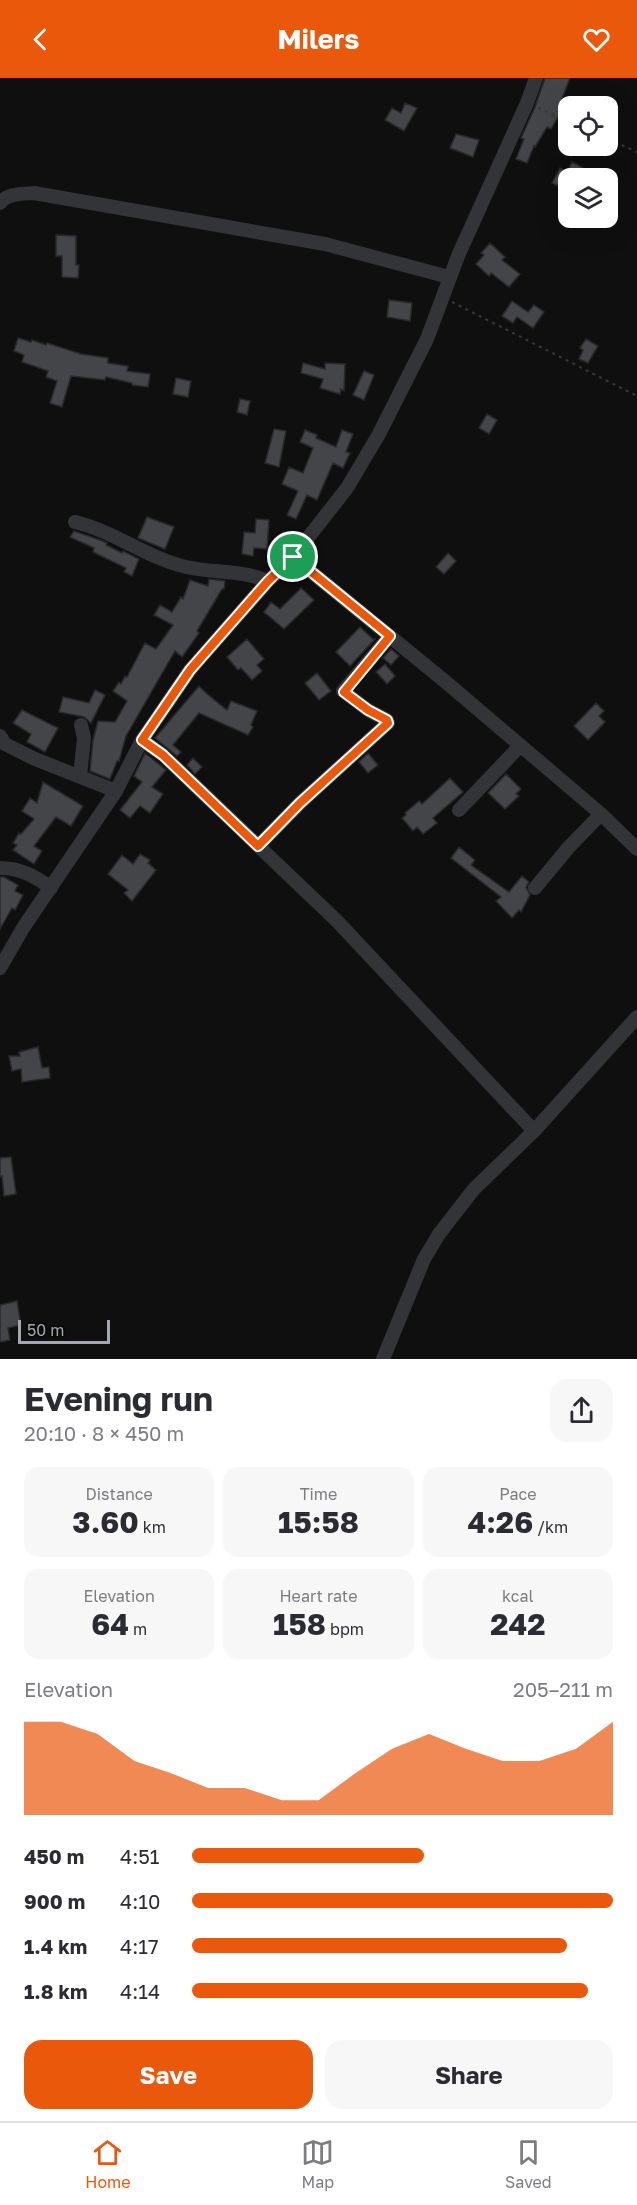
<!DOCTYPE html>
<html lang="en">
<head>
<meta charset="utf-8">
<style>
  body { margin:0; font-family:"Golos Text",sans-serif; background:#f7f7f7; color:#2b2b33; height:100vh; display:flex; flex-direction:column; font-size:22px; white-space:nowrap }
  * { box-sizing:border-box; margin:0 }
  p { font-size:20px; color:#7c7c81 }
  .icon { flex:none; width:33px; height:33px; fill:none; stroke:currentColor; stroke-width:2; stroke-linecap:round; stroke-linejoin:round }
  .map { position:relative; height:1281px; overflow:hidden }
  .details { display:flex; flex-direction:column; background:#fff; flex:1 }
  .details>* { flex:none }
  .buttons { position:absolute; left:558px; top:18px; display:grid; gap:12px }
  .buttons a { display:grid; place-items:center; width:60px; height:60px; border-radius:12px; background:#fff; box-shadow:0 6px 24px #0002; font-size:30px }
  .scale { position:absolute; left:18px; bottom:15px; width:92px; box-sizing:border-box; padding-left:6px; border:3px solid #a1a8b0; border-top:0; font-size:16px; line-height:21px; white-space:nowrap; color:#a1a8b0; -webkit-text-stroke:4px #0a0a0b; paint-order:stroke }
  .pin { position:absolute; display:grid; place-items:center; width:51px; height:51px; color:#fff; margin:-26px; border:3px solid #fff; border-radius:50%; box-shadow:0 2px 6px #0007 }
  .round { display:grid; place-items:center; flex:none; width:63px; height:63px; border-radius:18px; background:#f7f7f7 }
  .overview { display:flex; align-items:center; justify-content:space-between; height:102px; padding:0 24px }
  h1 { font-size:33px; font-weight:700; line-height:45px }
  .figures { display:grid; grid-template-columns:repeat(3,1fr); gap:9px; height:102px; padding:6px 24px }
  .figures div { display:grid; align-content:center; border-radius:15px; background:#f7f7f7; text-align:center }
  .figures b { font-size:30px; font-weight:700 }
  .figures small { font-size:16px; font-weight:400 }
  .figures p { font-size:16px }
  .chart { height:168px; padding:12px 24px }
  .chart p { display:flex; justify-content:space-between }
  .chart svg { width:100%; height:108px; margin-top:6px; fill:#ea580c; opacity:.7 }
  .button { display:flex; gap:12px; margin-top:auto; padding:12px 24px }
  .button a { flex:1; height:69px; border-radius:18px; background:#ea580c; color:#fff; font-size:24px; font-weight:700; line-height:69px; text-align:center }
  .button a+a { background:#f7f7f7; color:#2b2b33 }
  ul { padding:0 24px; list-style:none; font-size:20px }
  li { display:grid; grid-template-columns:96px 72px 1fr; align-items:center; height:45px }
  li i { height:15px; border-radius:8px; background:#ea580c }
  header { display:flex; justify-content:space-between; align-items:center; height:78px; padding:0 24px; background:#ea580c; color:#fff; font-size:27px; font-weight:700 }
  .dock { display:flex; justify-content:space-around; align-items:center; height:84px; border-top:2px solid #e1e1e2; background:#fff; font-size:16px; color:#7c7c81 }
  .dock a { display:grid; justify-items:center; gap:3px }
  .dock .selected { color:#ea580c }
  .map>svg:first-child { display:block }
</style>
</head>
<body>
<header><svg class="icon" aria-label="back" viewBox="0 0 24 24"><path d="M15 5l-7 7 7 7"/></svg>Milers<svg class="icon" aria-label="heart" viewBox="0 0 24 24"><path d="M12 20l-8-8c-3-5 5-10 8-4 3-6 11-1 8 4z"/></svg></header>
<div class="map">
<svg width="637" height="1281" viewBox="0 0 637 1281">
  <rect width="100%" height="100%" fill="#0f0f10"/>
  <path fill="#434548" stroke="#29292c" stroke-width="1.5" d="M545,0h25l-11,28 4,2 -12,21 -4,-2 -12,20 -1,-1 -7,17 -11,-4 8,-20 -3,-1 14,-31z
    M405,25l12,5 -13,23 -19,-11 7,-12 9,5z
    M456,56l23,6 -6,17 -23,-9z
    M572,84l17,9 -3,7h-18v13l-16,-8 8,-15 7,4z
    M56,157l20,1v29h3l-1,13 -16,-1v-21h-6z
    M490,165l15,14 -3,3 18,14 -11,13 -18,-14 -2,3 -13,-12 8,-9 -3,-2z
    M389,222l23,3 -2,18 -23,-4z
    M512,223l16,11 6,-7 10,7 -11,16 -16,-11 -4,6 -11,-7z
    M18,260l13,4 1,-2 14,5 1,-2 34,11 27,4v5l20,3 -1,5 23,3 -2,13 -16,-2v-2l-26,-6 -1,3 -34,-4 -9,31 -12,-4 7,-22 -11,-4 2,-6 -26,-9 2,-7 -10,-4z
    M586,261l12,7 -10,17 -9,-4 4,-9 -3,-2z
    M303,285l22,6v-6l20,1 -1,27 -3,-2 -1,5 -20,-6 3,-9 -22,-6z
    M364,293l10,4 -10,25 -11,-5z
    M176,300l15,3 -3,16 -15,-3z
    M240,321l10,2 -3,14 -10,-3z
    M487,336l10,6 -8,14 -10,-6z
    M274,351l12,2 -7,36 -14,-4z
    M305,352l12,5 -1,3 20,9 6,-17 11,4 -7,18 4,1 -7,15 -10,-5 -16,37 -10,-5 -11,24 -9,-4 11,-24 -16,-7 7,-17 14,6 10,-25 -13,-6z
    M147,439l27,10 -9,22 -27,-11z
    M256,441l13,1 -2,29 -13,-1 -1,8 -11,-2 2,-22 11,1z
    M74,453l26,9 7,3 -1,2 16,8 1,-2 16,8 -7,17 -8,-4 2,-4 -33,-16 1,-4 -24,-11z
    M448,475l8,8 -12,13 -8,-7z
    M209,501l16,2 -1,8h-2l-25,42 2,2 -17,24 -7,-6 -49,85 -7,25h-2l-7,18 -20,-8 3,-31 5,-19 17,1 12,-21 -14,-10 6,-9 2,2 4,-8 2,1 18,-34 11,6 17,-24 -19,-10 6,-10 12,7 9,-15 2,2 7,-19 18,6z
    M301,510l13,12 -30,29 -20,-17 7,-10 9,7z
    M360,549l14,13 2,-2 -26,28 -14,-14z
    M247,561l17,20 -7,6 5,6 -10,9 -11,-12 -3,2 -11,-13z
    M391,571l8,7 -8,9 -8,-7z
    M385,586l10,12 -8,8 -11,-12z
    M317,595l14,18 -12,9 -14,-17z
    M199,608l7,7 21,17 4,-9 26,10 -6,14 2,2 -5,8 -49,-22 -26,32 8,7 -4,4 -22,-18z
    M95,612l10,5 -14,28 -7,-6 -25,-5 4,-15 26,6z
    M596,625l8,8 -5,5 6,6 -17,18 -14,-14z
    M22,632l36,18 -13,24 -18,-10 4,-8 -18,-11z
    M145,675l21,17 -14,17 11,7 -13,19 -10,-7 -10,12 -10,-8 22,-28 -8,-6z
    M368,675l10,12 -10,8 -9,-11z
    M193,680l9,9 -7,7 -8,-9z
    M506,696l15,15 -5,5 3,2 -14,13 -17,-16z
    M450,700l13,14 -30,26 4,5 -14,11 -6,-7 -4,4 -11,-13 4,-3 -1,-2 14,-12 3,3z
    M43,704l40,24 -12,20 -15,-9 -22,29 8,5 -8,13 -21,-14 4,-5 -4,-2 6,-10 2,1 13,-15 -12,-8 8,-13 7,5z
    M459,769l16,13 -4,5 38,27 13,-16 7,6 -3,5 4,8 -9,17 -2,-2 -7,8 -16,-17 5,-4 -50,-39z
    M140,776l10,6 -2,3 8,7 -24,31 -8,-8 4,-3 -20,-16 14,-19 11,9z
    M0,799h4l14,8 -3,6 8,4 -8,15 -3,-2 -12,21z
    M38,969l4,21 7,-1 1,11 -28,4 -1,-13 -9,2 -3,-15h11l-1,-4z
    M11,1079l5,37 -12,2 -2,-20 -2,1v-19z
    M17,1223l4,24 -13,3 2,12 -10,2v-37z"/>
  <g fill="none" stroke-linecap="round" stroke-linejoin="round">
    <path stroke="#36393c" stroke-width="2" stroke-dasharray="3 4.5" stroke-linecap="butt" d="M538,30l30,13
      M608,61l29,13
      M452,224l185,94"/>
    <path stroke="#323437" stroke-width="14" d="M0,125c8,-10 22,-9 34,-10l291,51 124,33
      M75,444c39,9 72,36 111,45 27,6 56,3 82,14
      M293,479l154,126 154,131 36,35
      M0,658l5,8 30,15 81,32
      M142,662l21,15 174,166 197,210
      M80,698l4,-38 -3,-13
      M459,732l61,-64
      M258,768l42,-43 88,-80 -1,-3 -19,-10 -25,-19 47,-55
      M0,790c20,0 35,8 51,20
      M535,810l34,-41 32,-33
      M0,890l23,-40 93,-137 26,-51 48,-70 78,-89 25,-24 54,-69 32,-54 48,-95 31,-83 69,-153 9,-25
      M383,1281l41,-100 15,-25 35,-45 60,-58 103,-114"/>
  </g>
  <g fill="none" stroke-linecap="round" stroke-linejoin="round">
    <g stroke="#fff" stroke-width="12">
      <path id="route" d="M293,479l97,79 -46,56 24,18 19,10 1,3 -88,80 -42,43 -95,-91 -21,-15 48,-70 78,-89z"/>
    </g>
    <use href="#route" stroke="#ea580c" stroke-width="8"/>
  </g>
</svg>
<div class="buttons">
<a><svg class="icon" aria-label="locate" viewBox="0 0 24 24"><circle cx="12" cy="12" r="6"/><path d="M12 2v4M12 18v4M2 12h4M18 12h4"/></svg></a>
<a><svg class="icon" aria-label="layers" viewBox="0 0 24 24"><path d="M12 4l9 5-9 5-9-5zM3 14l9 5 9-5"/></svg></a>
</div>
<div class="scale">50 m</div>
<div class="pin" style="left:293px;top:479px;background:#1e9e55"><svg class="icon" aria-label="arrive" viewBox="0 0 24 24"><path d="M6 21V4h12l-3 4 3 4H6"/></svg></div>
</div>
<section class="details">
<div class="overview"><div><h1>Evening run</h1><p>20:10 · 8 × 450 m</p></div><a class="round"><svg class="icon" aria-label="share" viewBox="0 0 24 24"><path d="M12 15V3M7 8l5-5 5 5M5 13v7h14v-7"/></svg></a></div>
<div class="figures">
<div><p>Distance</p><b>3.60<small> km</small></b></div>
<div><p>Time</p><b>15:58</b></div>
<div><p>Pace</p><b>4:26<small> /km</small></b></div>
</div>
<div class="figures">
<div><p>Elevation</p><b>64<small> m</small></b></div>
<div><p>Heart rate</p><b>158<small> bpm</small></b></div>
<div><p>kcal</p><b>242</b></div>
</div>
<div class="chart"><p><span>Elevation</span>205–211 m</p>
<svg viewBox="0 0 160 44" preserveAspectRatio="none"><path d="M0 44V6L10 6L20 11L30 22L40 27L50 33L60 33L70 38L80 38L90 27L100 17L110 11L120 17L130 22L140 22L150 17L160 6V44z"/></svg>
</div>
<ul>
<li><b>450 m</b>4:51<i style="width:55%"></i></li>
<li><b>900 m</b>4:10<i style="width:100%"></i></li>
<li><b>1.4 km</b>4:17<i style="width:89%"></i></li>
<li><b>1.8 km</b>4:14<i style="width:94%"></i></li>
</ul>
<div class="button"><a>Save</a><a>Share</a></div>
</section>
<nav class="dock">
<a class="selected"><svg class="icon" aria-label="home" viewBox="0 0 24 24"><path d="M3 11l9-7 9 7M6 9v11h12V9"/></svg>Home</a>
<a><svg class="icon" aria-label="map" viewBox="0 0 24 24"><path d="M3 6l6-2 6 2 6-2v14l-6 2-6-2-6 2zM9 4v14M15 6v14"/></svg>Map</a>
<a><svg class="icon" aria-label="saved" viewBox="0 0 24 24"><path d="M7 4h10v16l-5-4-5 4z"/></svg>Saved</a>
</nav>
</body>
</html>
